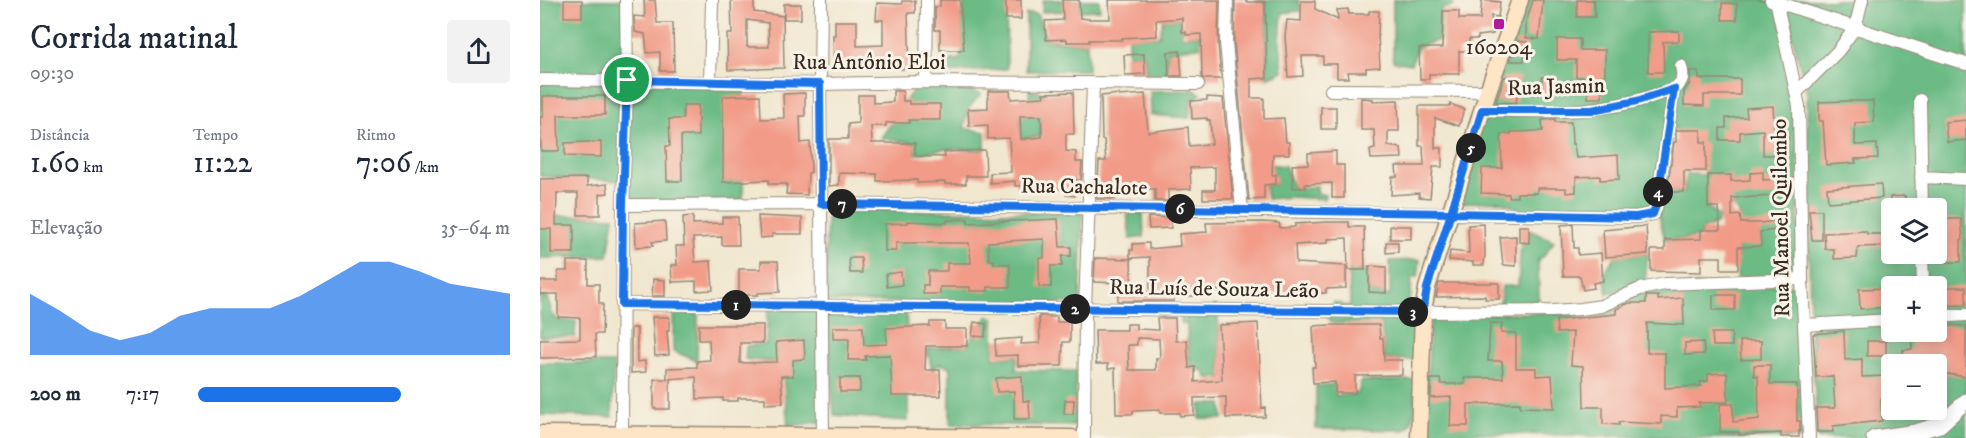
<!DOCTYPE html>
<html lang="pt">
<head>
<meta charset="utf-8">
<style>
  body { margin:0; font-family:"IM FELL DW Pica",serif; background:#f2f2f3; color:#1f2937; height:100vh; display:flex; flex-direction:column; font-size:22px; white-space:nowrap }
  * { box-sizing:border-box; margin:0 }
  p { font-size:20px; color:#747a83 }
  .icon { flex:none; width:33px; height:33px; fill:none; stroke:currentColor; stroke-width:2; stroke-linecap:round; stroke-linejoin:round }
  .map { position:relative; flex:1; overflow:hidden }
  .panel { display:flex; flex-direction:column; background:#fff; width:540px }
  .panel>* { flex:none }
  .fabs { position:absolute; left:1341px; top:198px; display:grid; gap:12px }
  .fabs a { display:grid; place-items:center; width:66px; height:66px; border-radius:6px; background:#fff; box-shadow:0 3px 15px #0003; font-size:30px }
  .pin { position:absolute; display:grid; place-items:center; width:51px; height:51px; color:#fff; margin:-26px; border:3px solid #fff; border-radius:50%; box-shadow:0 2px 6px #0007 }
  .km { position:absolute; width:30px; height:30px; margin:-15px; border-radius:50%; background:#222; color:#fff; font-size:16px; line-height:30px; text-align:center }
  .round { display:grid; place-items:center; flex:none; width:63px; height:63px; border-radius:6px; background:#f2f2f3 }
  .headline { display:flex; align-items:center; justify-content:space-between; height:102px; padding:0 30px }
  h1 { font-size:33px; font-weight:600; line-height:45px }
  .metrics { display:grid; grid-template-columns:repeat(3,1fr); gap:9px; height:102px; padding:6px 30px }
  .metrics div { display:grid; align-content:center }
  .metrics b { font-size:30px; font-weight:600 }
  .metrics small { font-size:16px; font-weight:400 }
  .metrics p { font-size:16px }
  .chart { height:168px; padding:12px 30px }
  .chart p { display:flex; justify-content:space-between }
  .chart svg { width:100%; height:108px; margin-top:6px; fill:#1a73e8; opacity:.7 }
  ul { padding:0 30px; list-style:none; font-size:20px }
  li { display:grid; grid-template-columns:96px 72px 1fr; align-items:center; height:45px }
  li i { height:15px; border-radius:8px; background:#1a73e8 }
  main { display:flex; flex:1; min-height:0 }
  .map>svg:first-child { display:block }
</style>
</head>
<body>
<main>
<section class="panel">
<div class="headline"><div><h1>Corrida matinal</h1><p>09:30</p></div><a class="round"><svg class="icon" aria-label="share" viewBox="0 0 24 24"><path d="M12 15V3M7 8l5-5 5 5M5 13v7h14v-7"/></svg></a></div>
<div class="metrics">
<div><p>Distância</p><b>1.60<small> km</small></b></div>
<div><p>Tempo</p><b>11:22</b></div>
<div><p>Ritmo</p><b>7:06<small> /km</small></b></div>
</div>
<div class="chart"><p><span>Elevação</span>35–64 m</p>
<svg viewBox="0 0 160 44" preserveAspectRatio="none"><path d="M0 44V19L10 26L20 34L30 38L40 35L50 28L60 25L70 25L80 25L90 20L100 13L110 6L120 6L130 10L140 15L150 17L160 19V44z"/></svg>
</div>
<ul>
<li><b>200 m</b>7:17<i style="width:65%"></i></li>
</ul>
</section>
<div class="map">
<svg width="1426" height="438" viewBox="0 0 1426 438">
  <rect width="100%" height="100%" fill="#f7f3e8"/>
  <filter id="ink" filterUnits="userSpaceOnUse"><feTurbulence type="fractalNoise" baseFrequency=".0167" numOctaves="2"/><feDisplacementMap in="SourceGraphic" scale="12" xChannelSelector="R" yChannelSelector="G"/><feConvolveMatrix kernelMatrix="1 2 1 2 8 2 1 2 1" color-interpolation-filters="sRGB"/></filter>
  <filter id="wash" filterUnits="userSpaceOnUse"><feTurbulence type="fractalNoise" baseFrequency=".008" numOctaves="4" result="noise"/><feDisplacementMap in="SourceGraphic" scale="24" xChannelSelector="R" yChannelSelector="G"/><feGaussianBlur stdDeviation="1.35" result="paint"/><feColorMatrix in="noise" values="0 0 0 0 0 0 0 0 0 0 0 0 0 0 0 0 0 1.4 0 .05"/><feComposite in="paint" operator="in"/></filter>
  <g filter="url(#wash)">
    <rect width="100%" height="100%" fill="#f1e7cf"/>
    <path fill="#6cbb85" stroke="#547252" stroke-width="1.5" fill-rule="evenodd" d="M0,0h83l1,74 -84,2z
      M424,0h42l1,69 -64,4 3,-12 14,-2c5,-11 3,-18 1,-29 -1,-10 3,-20 3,-30z
      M503,0h56l1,10 -58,2z
      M714,0h45l1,11 -18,2 -2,30 3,28 -16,7 -1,-76z
      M853,0h57l3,6 -12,3 -2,31 -21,7 -7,17 -18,-3z
      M983,0h240l14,4 20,88 2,183 -62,3 3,-63 -31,-39 -1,31 11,10 -3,7 -15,6v6l-19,3 -17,1 -7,-28 7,-20h19l3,-18 20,1 -33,-49 -24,84 -22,4 -104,-3 -25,-10 -42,2 29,-98z
      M1247,0h179v437l-10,-2 -51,3h-87l-8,-119 -3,-226 -22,-84zM1352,208h44v46h-44zM1352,286h44v46h-44zM1352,364h44v46h-44z
      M486,14h11l9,26 41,3 1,27 -62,1z
      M639,18l3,18 19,-1 1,11 -34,5 -2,27 -19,1 -3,-25 -16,1v-18l31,-1 4,-17z
      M0,83h82l-2,98 -80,-5z
      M90,83l113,3v114l-118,2z
      M375,87l46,1 20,6 -13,15 -4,19 21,4v18l-40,-1 -30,5 -1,-11 -33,-5z
      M489,90l14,3 1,26 -3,2 -1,15 -19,3 -1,-23h10z
      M654,90l7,4 -10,7 -2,17 -38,-3 -1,-24z
      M724,164l21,2 8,22 24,-2v7l8,2 -1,4 -32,-2 -25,2 -2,-14 11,-1 -1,-9h-10z
      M287,209l256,4 -3,90 -255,-1z
      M587,212l16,1 1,24 -14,2z
      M0,215l74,2 -6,39 -68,2z
      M989,230l25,11 -11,16 -5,2 1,42 -39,3 2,-18h16l3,-43 8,-1z
      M1108,254l-3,27 -38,13 -3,-22 12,-16z
      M880,260l-2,17h-6l-2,26 5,5v52l-30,-1 -4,-36h-49l-6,-8 8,-13 16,5 -1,-35 20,-2v22l21,4v-35z
      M1151,285h107l8,153h-113l-269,-6 7,-117 149,-3 66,-21z
      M0,297h8l4,17 6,6 18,1 -1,16h-35z
      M228,309l48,1 6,112 -34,4 -6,-63 -37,-4 1,-13 20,-2z
      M133,310l25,4 -1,47 -24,-10z
      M286,311h80l2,37v73l-74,-6z
      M678,314l3,64h-14l-2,-6 -10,-5 -4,1 -3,-17 -1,-27h-6v-9z
      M448,316l6,2v40l23,-2 -1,14 60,1 -1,55 -125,-2v-57l-10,-3 -8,6 -5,-21 40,-4z
      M0,363h74l-2,54 -72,-2z
      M875,380c-1,16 4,42 -11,50l-88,-1v-43l19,-2 1,12 22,-2 3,-13z
      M660,404h22l1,15h-23z"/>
    <g id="blocks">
      <path fill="#f29b88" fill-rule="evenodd" d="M24,0h18v17h-18z
        M104,0h11l2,23h16l1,48h-14v-19l-13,1 -2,-19 -10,-2 -1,-16 11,1z
        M191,0h23v12l29,4 1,52 -56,2 -1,-36h5zM207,20l21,3 1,24h-22z
        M400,0h20l4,50h-24v-20h-5v-23l5,-1z
        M466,0h15v19h-15z
        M522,0h17l1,18 8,1h22l-1,-19h110l-1,43 3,36h-17l-2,-2 -1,-43 -15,1v-3h-4v-14l-26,2 1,16 -35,2v2h-33v2h-22v-3l-21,1 -1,-19 18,-1z
        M695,0h11v2h19l2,76 -16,1v19h13v21l20,-1 2,24h3v12h-16l-1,21h4v9l-12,1v14l-15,1 -15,-157z
        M942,0l18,2 -2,15 -7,-1 2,18 -15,2v3h-9v12h-10v23h-30v5h-9l-1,-31h23l1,-37h16v8h21z
        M993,0h10l-4,39 -13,-1v-16z
        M1037,0h17l1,17h-18z
        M362,1h13v12h-7l2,56h-16v-3l-60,4 -1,-35h2v-14h22v25l26,-1v-25h-7l1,-17 25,1z
        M761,1h14v8l23,11 -1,-10 11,-1 1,5h20v-3h10l-1,25 2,31 -14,1v4h-18l1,6h-12v-14h-14v-8h-21l1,20 -15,1 -3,-41 2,-16 14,1z
        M1182,3l15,1v16h-15z
        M244,4h17v15h-17z
        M1139,31v10l-16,1 1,30h-16v-40z
        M1017,39h23v11h25v27h-3v21h-14l-1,-21h-11v-17h-19z
        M977,41l10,1 -3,19h-14z
        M640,51l2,25h-13l-1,-24z
        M604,54l1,20 -20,1 -1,-20z
        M1150,71h8l1,8h41v16h-36v11l-20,-1v-14l6,-8z
        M964,77h16l-4,26 -20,-1z
        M1002,77h14l-1,17h-13z
        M353,91h10v10h6v3h31v16h-31v3h-23v3h-15l1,17h43v13l30,1 -1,-5 41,-2 1,26h-20v8h-21v-2l-28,1v-3l-40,1v-7l-38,-1v12l-10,1v-47h19v-15l10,-1v-28h15v8l20,-1z
        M448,91h22l1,8 33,-2 -1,-4 30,-1 1,42h-8v17l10,1v10h6l-1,18h-6v16l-9,-1v-6h-20v-4l-31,1v-5l-25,2v-10l21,-1 -2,-34 -21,1v-14l-19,1 -1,-17 20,-1zM480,116h21l1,21 -21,2z
        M265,93v23h-5l1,27 9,-1 1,30 -3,1 -1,22 -21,-1 1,-10h-18v-4l-46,2v-86l37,-1 1,24 23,-1 -1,-24z
        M579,94v2l26,-2 3,38 40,-5 1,19 23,-2 -2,-24h-3v-2l-15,1 -1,-18 16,-1v-3l16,1 10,101h-30v-9h12v-23l-25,1 1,21 -23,1v11h-13v-12h-26l1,4h-15v6h-18l2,-38h7l-2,-21h-2l-1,-44z
        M3,96h62v19h-47l1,36h-18l-1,-34h3z
        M821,98l12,1v2l25,-1 1,31h-11v15l13,2 1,10 -31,1 -1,-9 5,-1 -1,-19h-13z
        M1307,101h26l1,21 -19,1v22l22,-1 1,14 -23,1 1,4 -30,2 -3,-44h-4v-19z
        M910,104l14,5 -5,17 -24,-8v30h7v19h-9l-3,31 -11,-1v-4l-28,2 1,-18h5l-1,-11h28l-1,-20h-4v-40h31z
        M143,105h15v31h-17l1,45h-15l-1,-35h4l-1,-27h14z
        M1233,106l2,27h13v22h-25v-25l-23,2v8h-20v-12h6v-10l21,-1 -1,-9z
        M781,107h15v22h-15z
        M1015,119v3h16l1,22h2l2,14 42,-3 1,24 -19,1v-4l-24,1v15l-10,1v-5h-29v5h-20v4h-8v-3l-28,-1 1,-25h20l-1,-34h10v-2l32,-1 -1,-11z
        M1426,120v20l-19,2 -2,-20z
        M1136,130h25v12h5v29h-22v21h-17l7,-50h2z
        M47,142h14v15l-36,-1v-13z
        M796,151v14h8v33h-12v-15l-27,1 1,4h-13l-1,-23 16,-1v-11z
        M1223,172v8l16,-1v17l-47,2v18l8,-1 1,8h19l23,-3 1,9 -24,3 1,14 -23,1v22h-17v-12h-20v15l-50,-1v-21h14v-10l36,-1v-9h19l-1,-23h-11v-32h23v6l19,-1v-7z
        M47,178v8l20,-2 1,9 -8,1v21h-22v-22h-21l-1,32h18v28h-23v-24h-11v-50z
        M1341,184l1,14 -54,4 -1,-14z
        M1365,196l1,12h-16v-11z
        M1269,210h13v30h-10z
        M153,216v8l29,-1v-6h16l1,28h-17v-8l-29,1 2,24 16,-1 2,29 -17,1v-10l-24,1 -1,-17h6l-1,-19h8l-1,-29z
        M218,216l44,2v16h-30v3l-12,1z
        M608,217l23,1v10l-22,1z
        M428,219v4l90,-4 2,28h11v9h-9v10h-11v21h-12v-29h5v-19l-56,3 1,18h5v4h16v23h-22v4h-18v-4h-30v7h-17v-9h5v-14h19v-8h24l-2,-20h-73v8h-11v-27l23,-1v-2l39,2v-3z
        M1396,219h25l2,20 -2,1v22h-25z
        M125,221l1,20 -14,1 1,4 -17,1 -1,-24z
        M723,222l16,1 1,5 15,-1v-3l32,-2h22v5h15l1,43h-17l-1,-32 -19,1v4l-33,2 1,18 50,3v22l-20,1v4h-56l-1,-2 -40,-1 1,7 -10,1 -1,-8 -24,2v4h-21v5h-56l-1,-18 -23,-1 1,-24 36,1 1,33h18v-35l-20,1v-8h3v-6l16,-1v6l31,-3 -1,-12 28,-2 -1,-9z
        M944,224l1,30 -1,11h-11v-3l-24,-2 1,-9 19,2 -1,-28z
        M1033,224l1,24h4v7l23,-2 2,28 -10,2 1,5 -11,2 -3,-14h-17l-2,-51z
        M850,226h21v13h-21z
        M979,226h10v17l-10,-1z
        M1106,226l2,28 -43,3 -2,-27z
        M1326,231l1,3h25v12l-34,1 -1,11 -23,1v-10h-9l-1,-16z
        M976,236v30l-13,-1 -3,-28z
        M846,242h12v10l-12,1z
        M309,258h12l1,15h-12z
        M27,261h21v23h11v19l4,1 -1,30h-7l1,23 -56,1v-18l40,-1v-21l-22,-1v-23h-18v-13h18v-10h9z
        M221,261h17l2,31 -22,1v2h-19v-26h22z
        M829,266l17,1v26l-17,-1z
        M361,272l1,13 -15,2 -1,-13z
        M113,279l12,1v16h-13z
        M899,283h60v16h-14v-3l-49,1z
        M1396,287h30v18l-30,1z
        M1352,288v19l-32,2 -1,-20z
        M1173,295h22v15h-22z
        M1106,296h12v4l25,-2 1,27 -37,-2v30h18v35l36,-2 -1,-4 8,-1v-7l19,-1 1,29 -29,1 1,4 -23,1v9l-16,-1v8l-42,-2v3l-16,-1v-17h-19l-1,-41 -12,-1 2,-33 -16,1 -1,-13 60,-6v-5l13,-6h17z
        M499,316l18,1v5h13v20h-7l-1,24h-44v-11l-22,1 -1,-16 27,-2 -1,6 19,-1z
        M112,317h17v14h-2l2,24 -14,1z
        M617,318h18l1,23 11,-1 2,28 6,-1v15l27,-2 -3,-55 39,-2 4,85 3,-1v10l-39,1v-21l-32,1v17l-14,1v-3h-20v-3l-27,1v3h-17l-1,-46 -7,1v-5h-12l-1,-34h32v-6h9v5l22,1zM597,338l22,1 1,19h-4v12h-27l-1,-25h9z
        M390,322h15v7h22v17h-41l-1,24h15l1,26h-49l-2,-41 -25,1 1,4h-18l1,-21h-16v-12h30l1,18 23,-1 -1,-16 44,-2z
        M434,322l12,2 -1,13 -13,-1z
        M950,323h12l-1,10h15v35h20v8l16,-1 2,33 -34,-1v-4l-52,1v22h-18l1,-29 -20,1v-19h9l1,5h24l-1,-6h39l-1,-17h-14z
        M159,325h64v18h-23v20l37,-1 -1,-20 28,-2 1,19 -12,1v16h-12l2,27 -18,1v-6h-27v3h-15v-3l-26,1 -1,-22 -29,2v-11l30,-1v-6l13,-1 -1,-20h-10z
        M790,325h49l1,13h3l1,22h18v15l-47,1v17h-20v-11l-22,1 -1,-16h3l-2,-41z
        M1396,325l30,1v51l-30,-5v-8h-32l-1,-14 9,-1 -1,-17h25z
        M91,328h6v34l8,-1 1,11 -15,1z
        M1304,331l1,29 17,-1v18l25,-1 1,23h-7l1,22 -49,5v6h-16l-1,-24h19l-2,-32 -17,1 -3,-43z
        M1172,333h20v13h-19z
        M1200,341h21v18l-20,1z
        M1327,341h19v15h-19z
        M1163,342l1,12 -19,1v-12z
        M1214,365h16v19h27v37h3v10h-1v6h-18v-4l-42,2v-3h-19v-28h13v18l26,-3 -1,-43h-4z
        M482,376l1,25h6l1,18h-16v-28l-17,1 -1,-14z
        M300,378h20v14h-20z
        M114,379h16v30h-16z
        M525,400h9l-1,14h-9z"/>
    </g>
  </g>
  <g filter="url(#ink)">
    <use href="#blocks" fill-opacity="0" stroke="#968876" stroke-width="1.5"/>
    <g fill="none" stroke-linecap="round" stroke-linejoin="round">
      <g stroke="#968876" stroke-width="14">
        <path id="minor" d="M281,0l-1,84 3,354
          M687,0l-1,43 16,167
          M1231,0l195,64
          M1236,0l23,106 3,173 7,159
          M0,80l280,4 106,-2 272,2
          M170,82l2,-82
          M386,82l1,-82
          M791,90l157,1
          M1257,92l41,-41 17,-23 7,-28
          M1380,100l2,108
          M942,110c61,2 115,5 174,-15 8,-3 19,-4 24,-12 4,-6 2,-11 1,-17
          M1381,177l45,2
          M83,205l198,-1 815,13 17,-3 3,-5 18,-120
          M1382,254l1,32
          M82,304l801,8 130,-1 28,-2 20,-3 39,-17 25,-5 137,-5
          M1396,317l30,-2
          M1264,325l88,-5
          M82,438l1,-233 4,-125 -1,-80
          M544,438l1,-129 8,-224"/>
      </g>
      <g stroke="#968876" stroke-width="17">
        <path id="tertiary" d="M1334,438l41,-6 25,-7 26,-24"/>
      </g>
      <g stroke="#968876" stroke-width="19">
        <path id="secondary" d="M0,434l532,4
          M879,438l4,-126 4,-24 61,-197 32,-91"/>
      </g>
      <use href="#minor" stroke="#fff" stroke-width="12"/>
      <use href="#tertiary" stroke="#fff" stroke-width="15"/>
      <use href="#secondary" stroke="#fde5c5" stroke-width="16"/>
    </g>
  </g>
  <g fill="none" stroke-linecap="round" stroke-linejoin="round" filter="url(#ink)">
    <g stroke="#fff" stroke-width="12">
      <path id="route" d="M87,80l-4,125 -1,99 801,8 4,-24 24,-75 185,4 17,-3 4,-11 17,-114 -37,12 -45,9h-110l-31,103 -630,-9 -1,-120 -193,-4"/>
    </g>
    <use href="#route" stroke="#1a73e8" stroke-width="8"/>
  </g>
  <rect fill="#b5179e" stroke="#f7f3e8" stroke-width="2" x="953" y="18" width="12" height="12" rx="3"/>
  <g text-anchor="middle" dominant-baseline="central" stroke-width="6" stroke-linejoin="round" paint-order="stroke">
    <g font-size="22" fill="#3b2a1e" stroke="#f7f3e8">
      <text x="959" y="47">160204</text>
    </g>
    <g font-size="22" fill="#3b2a1e" stroke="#f7f3e8">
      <text x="329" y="62">Rua Antônio Eloi</text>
      <text transform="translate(1016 87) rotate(-2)">Rua Jasmin</text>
      <text transform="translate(544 187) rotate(1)">Rua Cachalote</text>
      <text transform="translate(1241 218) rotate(-91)">Rua Manoel Quilombo</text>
      <text transform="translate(674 289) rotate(1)">Rua Luís de Souza Leão</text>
    </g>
  </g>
</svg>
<div class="fabs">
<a><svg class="icon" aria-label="layers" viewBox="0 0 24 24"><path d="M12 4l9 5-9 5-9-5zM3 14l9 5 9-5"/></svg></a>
<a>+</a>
<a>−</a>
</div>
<div class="pin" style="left:87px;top:80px;background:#1e9e55"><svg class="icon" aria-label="arrive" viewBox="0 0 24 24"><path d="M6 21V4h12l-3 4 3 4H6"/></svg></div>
<b class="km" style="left:196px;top:305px">1</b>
<b class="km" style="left:535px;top:309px">2</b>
<b class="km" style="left:873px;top:312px">3</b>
<b class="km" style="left:1118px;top:192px">4</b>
<b class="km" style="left:931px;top:148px">5</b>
<b class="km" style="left:640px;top:209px">6</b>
<b class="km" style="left:302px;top:204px">7</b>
</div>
</main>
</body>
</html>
